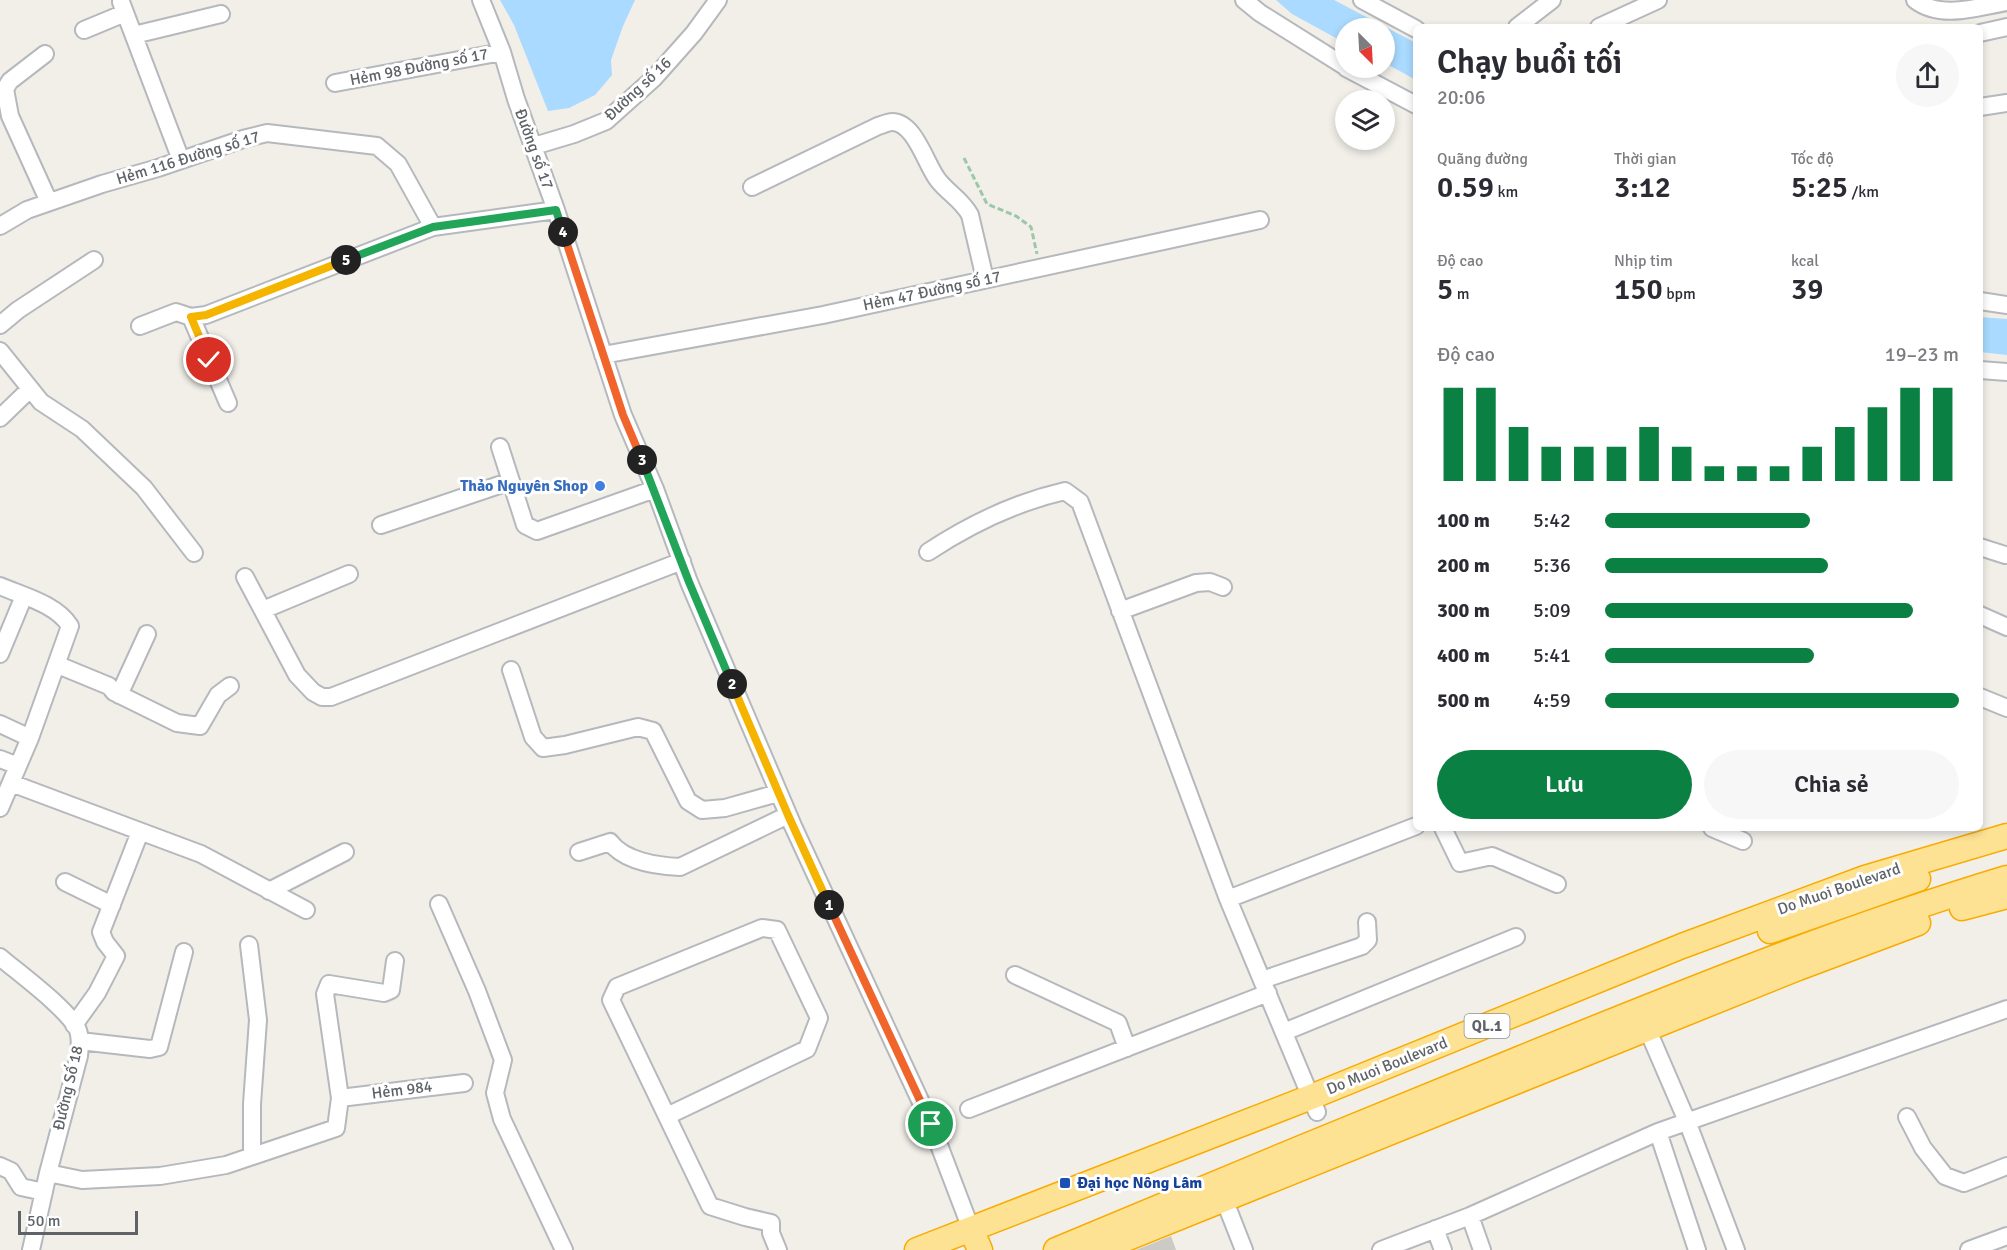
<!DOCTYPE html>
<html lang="vi">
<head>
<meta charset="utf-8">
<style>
  body { margin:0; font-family:Signika,sans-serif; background:#f7f7f7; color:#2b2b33; height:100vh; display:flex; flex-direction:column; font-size:22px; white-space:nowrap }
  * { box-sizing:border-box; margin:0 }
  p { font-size:20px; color:#7c7c81 }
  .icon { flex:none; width:33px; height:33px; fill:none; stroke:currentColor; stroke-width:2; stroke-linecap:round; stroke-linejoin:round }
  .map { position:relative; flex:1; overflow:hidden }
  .panel { position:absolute; left:1413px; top:24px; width:570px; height:807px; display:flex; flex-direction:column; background:#fff; border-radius:9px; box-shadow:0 3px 9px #0003 }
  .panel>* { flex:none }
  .needle { width:39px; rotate:156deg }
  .controls { position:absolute; left:1335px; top:18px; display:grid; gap:12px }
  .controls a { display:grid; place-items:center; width:60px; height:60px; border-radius:50%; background:#fff; box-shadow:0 3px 9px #0003; font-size:30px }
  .scale { position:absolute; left:18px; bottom:15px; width:120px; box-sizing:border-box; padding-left:6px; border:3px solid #5f6368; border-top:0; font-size:16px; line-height:21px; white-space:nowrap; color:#5f6368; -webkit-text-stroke:4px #fff; paint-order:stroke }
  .pin { position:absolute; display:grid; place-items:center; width:51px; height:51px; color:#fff; margin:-26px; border:3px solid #fff; border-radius:50%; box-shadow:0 2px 6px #0007 }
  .km { position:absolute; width:30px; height:30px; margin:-15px; border-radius:50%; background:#222; color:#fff; font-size:16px; line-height:30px; text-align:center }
  .round { display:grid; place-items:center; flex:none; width:63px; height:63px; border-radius:32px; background:#f7f7f7 }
  .overview { display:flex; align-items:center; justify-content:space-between; height:102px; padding:0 24px }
  h1 { font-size:33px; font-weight:600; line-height:45px }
  .metrics { display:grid; grid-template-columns:repeat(3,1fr); gap:9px; height:102px; padding:6px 24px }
  .metrics div { display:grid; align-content:center }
  .metrics b { font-size:30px; font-weight:600 }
  .metrics small { font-size:16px; font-weight:400 }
  .metrics p { font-size:16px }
  .chart { height:168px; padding:12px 24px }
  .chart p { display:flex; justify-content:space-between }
  .chart svg { width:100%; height:108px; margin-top:6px; stroke:#0b8043; stroke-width:6 }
  .action { display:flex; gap:12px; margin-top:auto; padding:12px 24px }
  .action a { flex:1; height:69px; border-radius:36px; background:#0b8043; color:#fff; font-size:24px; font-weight:600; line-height:69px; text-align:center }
  .action a+a { background:#f7f7f7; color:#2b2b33 }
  ul { padding:0 24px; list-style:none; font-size:20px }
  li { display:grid; grid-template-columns:96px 72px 1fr; align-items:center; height:45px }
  li i { height:15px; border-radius:8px; background:#0b8043 }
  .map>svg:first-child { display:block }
</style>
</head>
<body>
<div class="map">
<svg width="2007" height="1250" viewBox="0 0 2007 1250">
  <rect width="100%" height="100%" fill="#f1efe8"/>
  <path fill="#aadaff" d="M500,0h135l-12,26 -12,34 1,15 -17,20 -26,13 -21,3 -34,-86z
    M1276,0h58l82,43v37l-31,-17 -1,-35h-38l-1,15 -53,-29z
    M1980,317l27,2v36l-27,-3z"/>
  <path fill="#cccac5" d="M1171,1236l5,14h-40z"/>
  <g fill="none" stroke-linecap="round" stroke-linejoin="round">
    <g stroke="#b5b8bc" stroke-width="20">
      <path id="minor" d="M481,0l21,52 14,47 40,111 67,205 32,74 34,93 104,244 138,298 40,105
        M1244,0l16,13 86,54
        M1362,0l54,29
        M1915,0c26,20 62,7 92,2
        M121,2l60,158
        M1517,27l35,-27
        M1599,27l59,-27
        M84,30l41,-17
        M1980,33l27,-6
        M134,35l87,-21
        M45,54l-35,27 -5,8 5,27 39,86
        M1346,68l70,37
        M335,83l167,-31
        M1980,107l27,-4
        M534,146l40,-12 32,-13 48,-43 40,-45 24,-33
        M752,187l126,-61c4,-1 10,-4 14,-4 23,0 34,43 46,58 10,13 24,20 32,35l15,64
        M0,226l27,-16 75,-26 56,-16 85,-29 24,-6 110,13 21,18 35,63
        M1980,301l27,4
        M191,317l37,86
        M0,325l18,-15 76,-50
        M140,326l36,-14 15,5 15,-2 227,-88 123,-17
        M0,351l41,51 41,27 62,59 50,65
        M603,355l220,-40 437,-95
        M1980,370l27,2
        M0,418l30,-29
        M500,447l25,78 12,6 118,-42
        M381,525l130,-44
        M1980,547l25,8
        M928,552c41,-27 89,-50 137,-61l15,11 148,397 89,213
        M245,577l52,98 16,17 9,5h9l351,-136
        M0,586c23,10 56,18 70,40l-40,112 -30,70
        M263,610l86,-36
        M1120,611l76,-28 14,-1 13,5
        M1980,615l27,12
        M0,654l24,-58
        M58,665l51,21 5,6 63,31 23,3 18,-31 12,-9
        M511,670l22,67 10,11 22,-3 73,-18 15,4 35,70 14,9 23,-2 53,-15
        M119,695l28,-61
        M1980,697l27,11
        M0,724l30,14
        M0,759l18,7
        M11,783l190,71 105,56
        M1443,828l17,35 32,-7 65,28
        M1712,828l31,13
        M579,852l31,-10c14,19 47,24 70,25l108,-52
        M65,882l47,23
        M269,891l76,-39
        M1228,899l188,-73
        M439,904l38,87 26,69 -8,33 7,26 62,131
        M249,945l9,75 -6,84v52
        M0,957c20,17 64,49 77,71 4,8 3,18 2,28l-31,117 -17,77
        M1015,975l103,48 9,25
        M1262,980l100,-34 6,-6 -1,-18
        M1643,1019l44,102 49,129
        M74,1025l23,-32 19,-37 -11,-14 -4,-10 39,-100
        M1284,1032l232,-95
        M80,1041l70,8 9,-2 25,-95
        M340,1098l124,-15
        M969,1109l299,-116
        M667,1116l140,-67 12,-31 -42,-88 -15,-2 -145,59 -6,13 99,206 35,11 26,6v10l7,17
        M1907,1117l16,31 22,28 19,7 43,-17
        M1658,1132l39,118
        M0,1166l11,5 10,16 23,5
        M48,1173l34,7 78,-4 66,-11 110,-37 4,-30 -15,-104 4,-10 55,9 7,-3 4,-29
        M1224,1199l20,51
        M1470,1216l12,34
        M1435,1229l8,21
        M1381,1250l89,-34 188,-84 349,-123
        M1969,1250l38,-14"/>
    </g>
    <g stroke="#f9ab00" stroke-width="27">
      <path id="highway" d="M1962,908l45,-12
        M1770,931l148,-52
        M971,1229l9,21
        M917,1250l394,-153 371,-151 183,-68 142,-42
        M1056,1250c154,-65 310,-129 465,-192 160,-65 320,-130 486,-180
        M1098,1250l700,-282 120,-45"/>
    </g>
    <path stroke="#9cc7a9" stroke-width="3" stroke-dasharray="6 3" stroke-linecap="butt" d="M964,158l23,46 29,12 15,11 6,27"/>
    <use href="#minor" stroke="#fff" stroke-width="16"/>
    <use href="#highway" stroke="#fde293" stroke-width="24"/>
  </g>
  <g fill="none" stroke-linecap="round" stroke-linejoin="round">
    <g stroke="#fff" stroke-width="12">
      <path id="split-1" d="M829,905l102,219"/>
    </g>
    <g stroke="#fff" stroke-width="12">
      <path id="split-2" d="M732,684l56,131 41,90"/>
    </g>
    <g stroke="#fff" stroke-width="12">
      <path id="split-3" d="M642,460l47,122 43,102"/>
    </g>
    <g stroke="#fff" stroke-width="12">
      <path id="split-4" d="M563,232l60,183 19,45"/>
    </g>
    <g stroke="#fff" stroke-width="12">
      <path id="split-5" d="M346,260l87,-33 123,-17 7,22"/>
    </g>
    <g stroke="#fff" stroke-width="12">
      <path id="split-6" d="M209,360l-18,-43 15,-2 140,-55"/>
    </g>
    <use href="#split-1" stroke="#f0652b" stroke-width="8"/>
    <use href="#split-2" stroke="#f5b400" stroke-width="8"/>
    <use href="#split-3" stroke="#22a559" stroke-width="8"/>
    <use href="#split-4" stroke="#f0652b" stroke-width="8"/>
    <use href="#split-5" stroke="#22a559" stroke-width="8"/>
    <use href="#split-6" stroke="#f5b400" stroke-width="8"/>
  </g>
  <circle fill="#3f7fe0" stroke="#fff" stroke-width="2" cx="600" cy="486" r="6"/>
  <rect fill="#1a4fb4" stroke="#fff" stroke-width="2" x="1059" y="1177" width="12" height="12" rx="3"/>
  <g text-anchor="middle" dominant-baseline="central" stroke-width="6" stroke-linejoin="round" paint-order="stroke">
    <rect fill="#fff" stroke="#8f9295" stroke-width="1.5" x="1464.5" y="1014" width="45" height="24" rx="4.5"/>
    <g font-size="15" font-weight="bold" fill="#5f6368">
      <text x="1487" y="1026">QL.1</text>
    </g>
    <g font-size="16" fill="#5f6368" stroke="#fff">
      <text transform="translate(419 67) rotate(-11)">Hẻm 98 Đường số 17</text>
      <text transform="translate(638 89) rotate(-43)">Đường số 16</text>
      <text transform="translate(534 149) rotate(70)">Đường số 17</text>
      <text transform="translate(188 158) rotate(-17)">Hẻm 116 Đường số 17</text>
      <text transform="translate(932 291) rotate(-12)">Hẻm 47 Đường số 17</text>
      <text transform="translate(1839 889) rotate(-19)">Do Muoi Boulevard</text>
      <text transform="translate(1387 1066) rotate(-22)">Do Muoi Boulevard</text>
      <text transform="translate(68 1088) rotate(-77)">Đường Số 18</text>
      <text transform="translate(402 1090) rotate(-7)">Hẻm 984</text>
    </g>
    <g font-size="16" font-weight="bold" fill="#366cbe" stroke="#fff" text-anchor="end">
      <text x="588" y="486">Thảo Nguyên Shop</text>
    </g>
    <g font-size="16" font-weight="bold" fill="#164399" stroke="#fff" text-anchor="start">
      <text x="1077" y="1183">Đại học Nông Lâm</text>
    </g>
  </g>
</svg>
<div class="controls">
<a><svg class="needle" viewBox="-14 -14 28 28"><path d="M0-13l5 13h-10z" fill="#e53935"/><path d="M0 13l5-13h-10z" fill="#7c7c81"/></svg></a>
<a><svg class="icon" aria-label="layers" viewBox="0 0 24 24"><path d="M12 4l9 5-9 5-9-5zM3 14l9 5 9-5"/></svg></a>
</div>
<div class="scale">50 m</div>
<div class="pin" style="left:931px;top:1124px;background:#1e9e55"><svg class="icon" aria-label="arrive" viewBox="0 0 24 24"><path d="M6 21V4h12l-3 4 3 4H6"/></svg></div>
<div class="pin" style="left:209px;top:360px;background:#d93025"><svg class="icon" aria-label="check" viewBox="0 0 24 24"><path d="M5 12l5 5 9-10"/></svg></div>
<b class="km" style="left:829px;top:905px">1</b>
<b class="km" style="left:732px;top:684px">2</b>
<b class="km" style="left:642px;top:460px">3</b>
<b class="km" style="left:563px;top:232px">4</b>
<b class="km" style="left:346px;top:260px">5</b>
<section class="panel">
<div class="overview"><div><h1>Chạy buổi tối</h1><p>20:06</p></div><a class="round"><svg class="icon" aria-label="share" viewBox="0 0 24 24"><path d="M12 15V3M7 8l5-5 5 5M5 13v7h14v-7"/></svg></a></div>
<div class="metrics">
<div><p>Quãng đường</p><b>0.59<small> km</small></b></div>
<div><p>Thời gian</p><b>3:12</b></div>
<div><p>Tốc độ</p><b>5:25<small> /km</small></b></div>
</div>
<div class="metrics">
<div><p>Độ cao</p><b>5<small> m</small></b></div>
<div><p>Nhịp tim</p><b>150<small> bpm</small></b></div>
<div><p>kcal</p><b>39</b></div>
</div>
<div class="chart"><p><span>Độ cao</span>19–23 m</p>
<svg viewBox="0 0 160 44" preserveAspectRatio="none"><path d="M5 44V6M15 44V6M25 44V22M35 44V30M45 44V30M55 44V30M65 44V22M75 44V30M85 44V38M95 44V38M105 44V38M115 44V30M125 44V22M135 44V14M145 44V6M155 44V6"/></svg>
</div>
<ul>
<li><b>100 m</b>5:42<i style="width:58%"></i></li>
<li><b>200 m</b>5:36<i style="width:63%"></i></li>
<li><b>300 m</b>5:09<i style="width:87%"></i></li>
<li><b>400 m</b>5:41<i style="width:59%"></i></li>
<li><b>500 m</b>4:59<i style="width:100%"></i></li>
</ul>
<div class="action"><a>Lưu</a><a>Chia sẻ</a></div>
</section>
</div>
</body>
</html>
